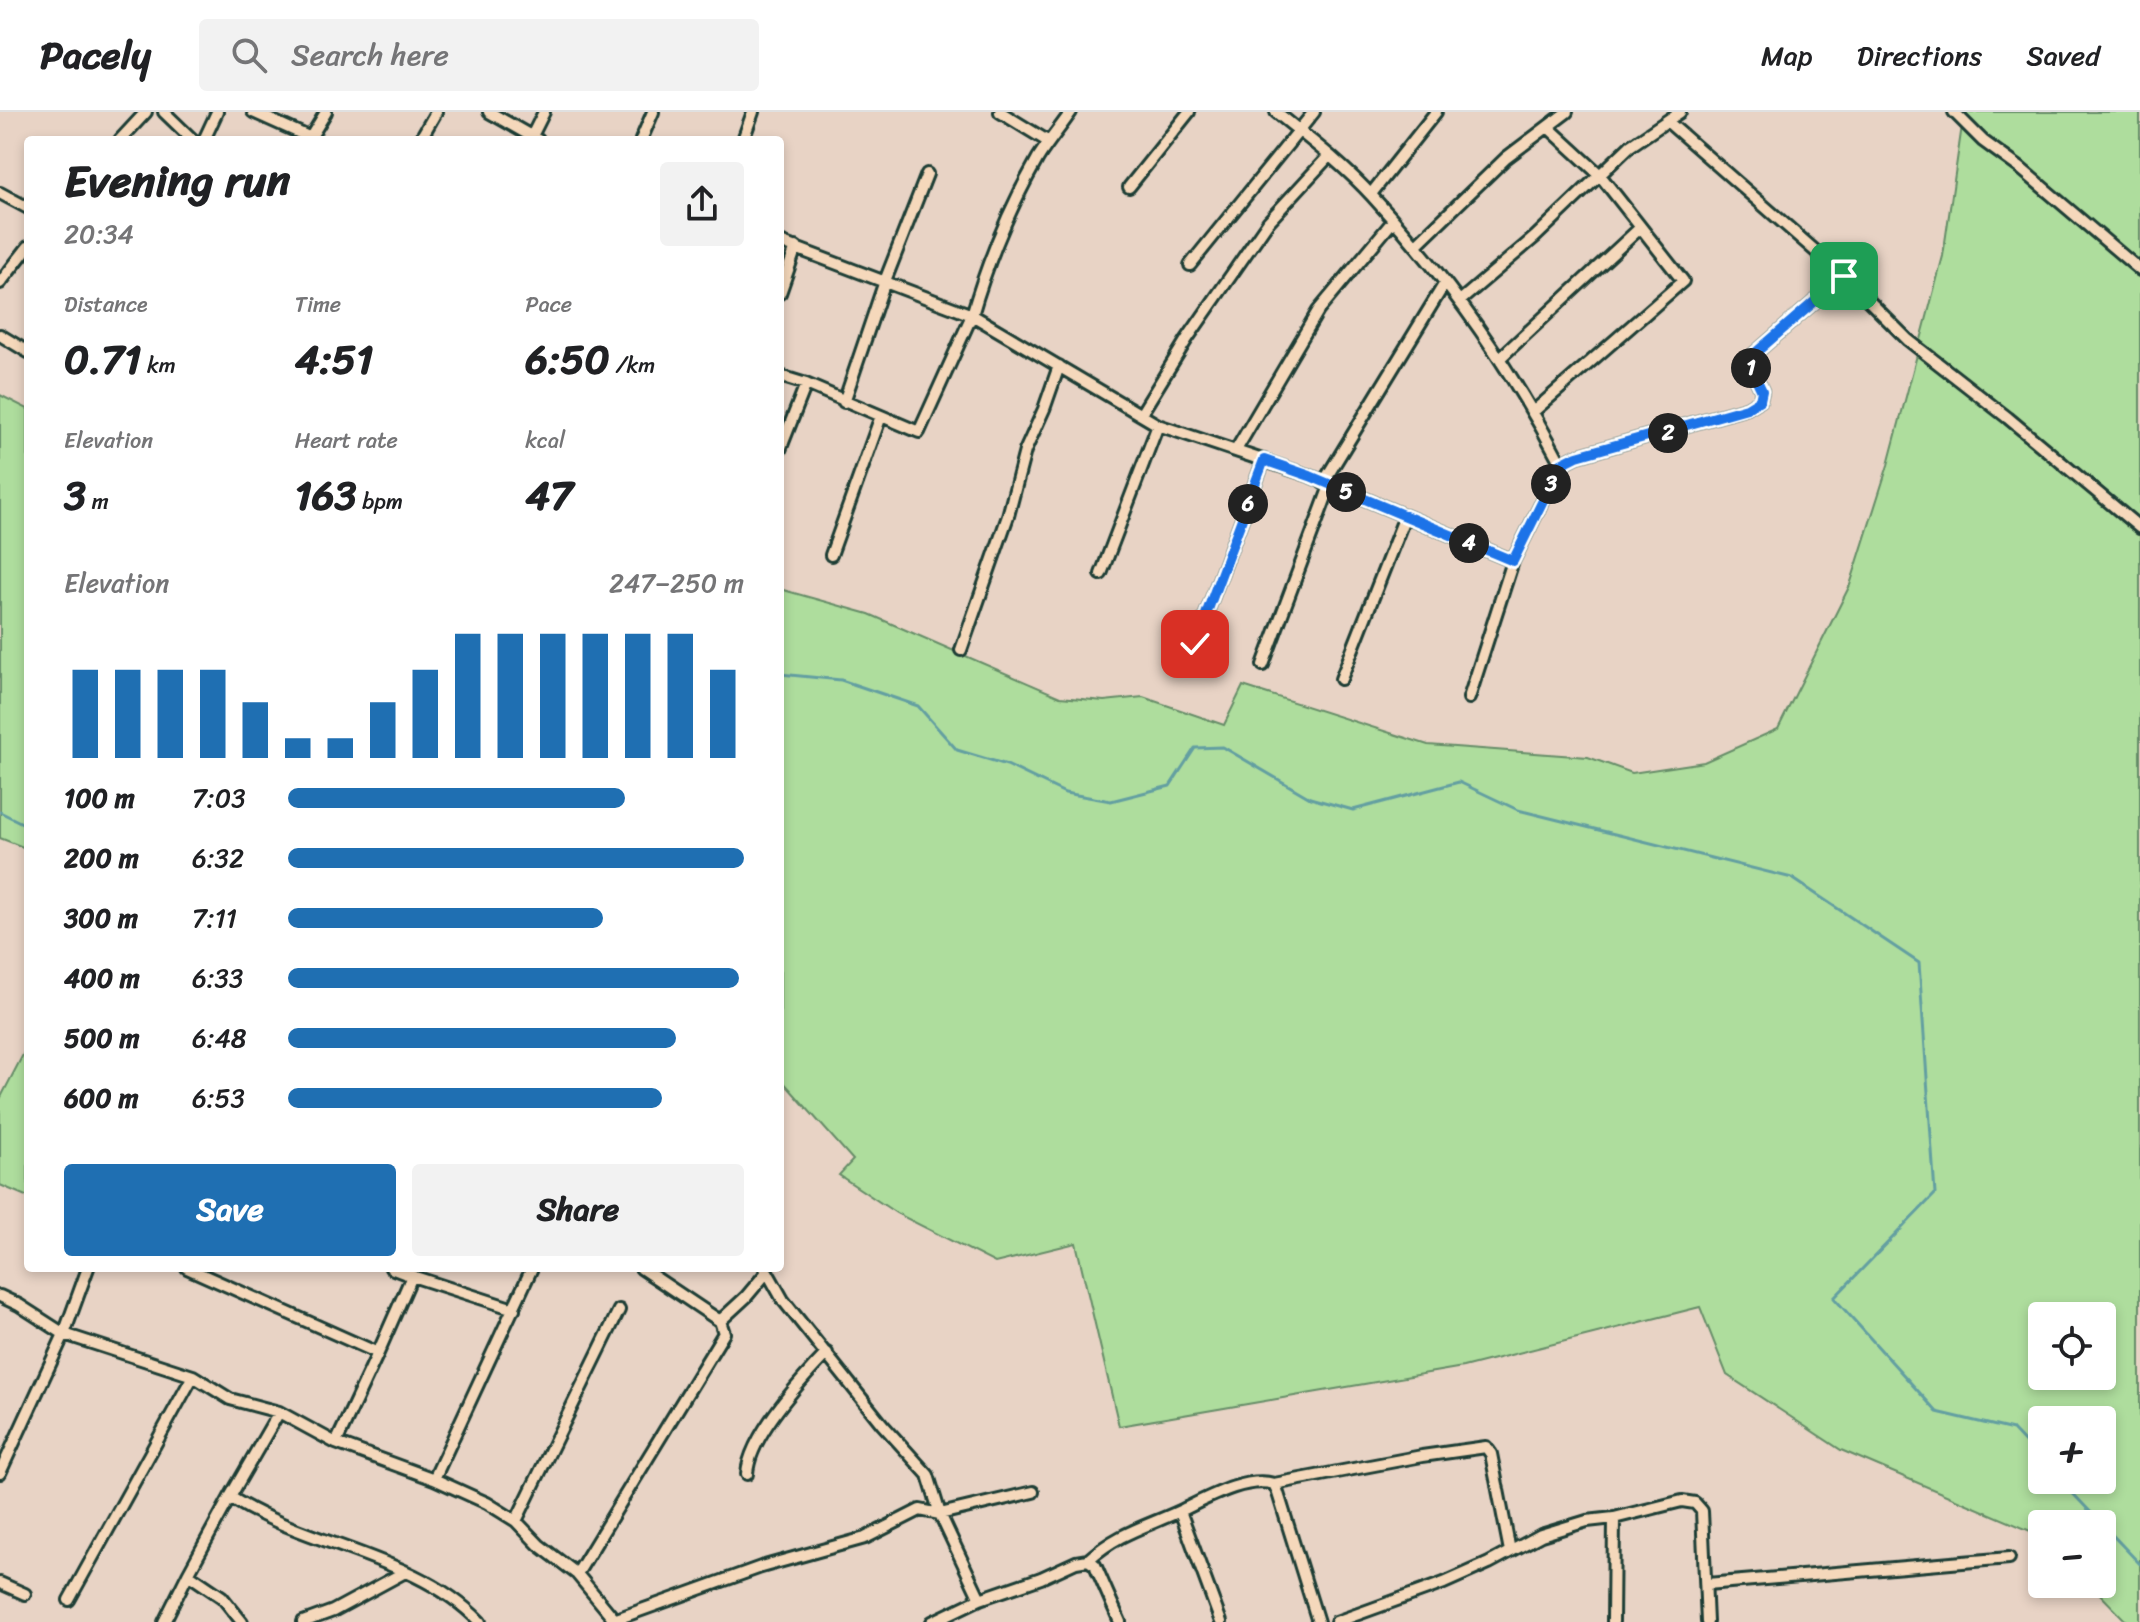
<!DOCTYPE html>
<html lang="en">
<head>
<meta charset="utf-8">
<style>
  body { margin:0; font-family:Sriracha,sans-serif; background:#f2f2f2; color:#202124; height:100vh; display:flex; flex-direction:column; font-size:30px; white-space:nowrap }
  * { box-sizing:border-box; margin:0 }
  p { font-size:26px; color:#757577 }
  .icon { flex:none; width:44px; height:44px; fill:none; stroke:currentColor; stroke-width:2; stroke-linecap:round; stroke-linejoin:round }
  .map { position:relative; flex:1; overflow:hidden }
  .sheet { position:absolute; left:24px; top:24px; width:760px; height:1136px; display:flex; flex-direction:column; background:#fff; border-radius:8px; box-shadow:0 4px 12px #0003 }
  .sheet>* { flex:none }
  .fabs { position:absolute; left:2028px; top:1190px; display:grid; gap:16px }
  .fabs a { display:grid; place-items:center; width:88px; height:88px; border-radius:8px; background:#fff; box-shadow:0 4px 12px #0003; font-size:40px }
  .pin { position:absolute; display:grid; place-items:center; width:68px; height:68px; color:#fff; margin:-34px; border-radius:16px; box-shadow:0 4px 12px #0006 }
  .km { position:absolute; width:40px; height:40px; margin:-20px; border-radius:50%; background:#222; color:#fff; font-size:22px; line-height:40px; text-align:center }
  .round { display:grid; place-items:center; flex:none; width:84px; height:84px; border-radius:8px; background:#f2f2f2 }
  .headline { display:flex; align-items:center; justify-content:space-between; height:136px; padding:0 40px }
  h1 { font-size:44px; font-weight:800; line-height:60px }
  .stats { display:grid; grid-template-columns:repeat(3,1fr); gap:12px; height:136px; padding:8px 40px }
  .stats div { display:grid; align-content:center }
  .stats b { font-size:40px; font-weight:800 }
  .stats small { font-size:22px; font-weight:400 }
  .stats p { font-size:22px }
  .chart { height:224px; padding:16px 40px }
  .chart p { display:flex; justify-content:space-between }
  .chart svg { width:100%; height:144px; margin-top:8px; stroke:#1f6fb2; stroke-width:6 }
  .button { display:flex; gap:16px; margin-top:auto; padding:16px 40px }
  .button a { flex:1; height:92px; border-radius:8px; background:#1f6fb2; color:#fff; font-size:32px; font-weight:800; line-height:92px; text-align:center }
  .button a+a { background:#f2f2f2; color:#202124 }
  ul { padding:0 40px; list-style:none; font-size:26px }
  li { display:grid; grid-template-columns:128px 96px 1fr; align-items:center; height:60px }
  li i { height:20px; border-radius:10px; background:#1f6fb2 }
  header { display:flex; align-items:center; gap:48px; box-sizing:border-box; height:112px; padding:0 40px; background:#fff; border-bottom:2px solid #e0e0e0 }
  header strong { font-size:38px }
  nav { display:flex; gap:44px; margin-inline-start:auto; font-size:28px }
  .search { width:560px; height:72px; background:#f2f2f2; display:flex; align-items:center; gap:20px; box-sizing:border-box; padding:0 28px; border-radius:8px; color:#757577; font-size:30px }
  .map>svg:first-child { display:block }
</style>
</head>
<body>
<header>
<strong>Pacely</strong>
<div class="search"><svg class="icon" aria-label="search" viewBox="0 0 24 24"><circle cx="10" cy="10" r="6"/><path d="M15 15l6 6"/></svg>Search here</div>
<nav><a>Map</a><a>Directions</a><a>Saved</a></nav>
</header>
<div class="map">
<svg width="2140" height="1510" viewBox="0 0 2140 1510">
  <rect width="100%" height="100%" fill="#e8d3c5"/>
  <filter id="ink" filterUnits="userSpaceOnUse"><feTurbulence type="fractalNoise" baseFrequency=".0125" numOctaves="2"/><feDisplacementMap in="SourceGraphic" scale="16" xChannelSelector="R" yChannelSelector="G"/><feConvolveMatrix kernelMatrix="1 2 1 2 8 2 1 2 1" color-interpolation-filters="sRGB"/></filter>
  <g filter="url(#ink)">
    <path fill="#aedd9d" stroke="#668d68" stroke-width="2" fill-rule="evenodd" d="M1964,0h176v1510h-13l-37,-38h12v-60h-60v12l-201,-86 -114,-75 -27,-68 -237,60 -344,59 -43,-183 -81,20 -99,-50 -57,-38 14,-15 -73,-82v-489l89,25 191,83 44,4 39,-4 81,28 19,-39 185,59 160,12 44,16 72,-11 74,-33 72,-144 38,-120 55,-209zM2042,1204h60v60h-60zM2042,1308h60v60h-60z
      M0,283l28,14v440l-28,-11z
      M28,933v152l-28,-12v-86z"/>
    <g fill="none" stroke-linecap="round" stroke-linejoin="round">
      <path stroke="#639fa1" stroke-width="3" d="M780,562l61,6 77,26 39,44 50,15 58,28 46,8 59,-15 25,-38 28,-1 87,51 43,12 106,-28 59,28 274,68 127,85 16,231 -101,104 103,114 76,18 29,31
        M0,700l28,14
        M2060,1368l80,84"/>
      <g stroke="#1f3d34" stroke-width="16">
        <path id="minor" d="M164,0l29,28
          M253,0l58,26
          M489,0l49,28
          M1000,0l49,30
          M1276,0c32,26 68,53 96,84 75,81 138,170 189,268
          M1954,0l29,29 37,27 120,102
          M1668,10l176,154 64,64 100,78 132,110
          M120,28l26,-28
          M204,28l13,-28
          M309,28l17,-28
          M420,28l16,-28
          M530,28l14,-28
          M641,28l12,-28
          M743,28l10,-28
          M1129,75l60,-75
          M0,81l28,15
          M1371,82l65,-82
          M780,130l192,73c16,-55 38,-108 66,-157 10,-16 22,-30 33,-46
          M1416,133l90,-87 61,-46
          M1190,153l124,-153
          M0,171l28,-36
          M780,181l16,-46
          M1461,188l74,-63 95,-91 50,-34
          M0,223l28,17
          M1500,246l140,-130
          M780,264l26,8 113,48 53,-117 186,110 152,51 203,85
          M844,290l41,-121 42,-107
          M1534,299l149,-130 -84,-107 -51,-47
          M1141,302l46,-75 81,-117 60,-65
          M780,338l26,-66
          M1236,338l82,-139 75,-90
          M1323,371l122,-200
          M831,443l50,-139
          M1101,462l57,-149
          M1195,532l69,-184
          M961,538l47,-134 17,-65 19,-42 15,-43
          M1263,553l67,-179
          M1341,567l64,-163
          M1469,586l44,-137 48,-97 16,-8 170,-48 13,-8 2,-9 -11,-23 2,-13 91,-79
          M187,1156l191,85 34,-77 102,33
          M391,1156l21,8
          M765,1156l18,32 99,124 46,51 12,39 93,-22
          M0,1184l19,9 45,29 129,42 37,23 49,13 57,31 98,36 53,24 29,18 23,24 38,29 38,46
          M720,1209l26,-24 21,-25
          M279,1300l-49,85c77,50 187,58 250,125
          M336,1331l42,-90
          M0,1361l64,-139 24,-66
          M747,1362c2,-37 54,-94 80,-121
          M434,1367l98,-211
          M1274,1372l148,-28 64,-9 5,7 19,97
          M1180,1399l41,111
          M516,1409l103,-211
          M1088,1448c30,-27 57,-33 92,-49 26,-12 65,-35 94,-27l3,6 41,132
          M188,1462l42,-77
          M577,1462l147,-241 -4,-12 -79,-53
          M0,1471l25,11
          M1707,1472l302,-26
          M69,1488l124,-224
          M611,1509l150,-54 104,-29 55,-28 20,4 40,85
          M164,1510l24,-48 34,23 20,25
          M303,1510l30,-11 72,-39
          M932,1510l48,-23 61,-21 35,-16 12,-2 7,5 25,57
          M1336,1510l108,-39 45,-20 52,-28 46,-14 27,-3 68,-17 13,2 7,8 5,111
          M1613,1510l1,-104"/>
      </g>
      <use href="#minor" stroke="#f5d8bb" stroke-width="10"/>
    </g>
  </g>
  <g fill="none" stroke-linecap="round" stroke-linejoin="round" filter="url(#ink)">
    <g stroke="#fff" stroke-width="16">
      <path id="route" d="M1195,532l69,-184 46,16 203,85 48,-97 16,-8 170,-48 13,-8 2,-9 -11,-23 2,-13 91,-79"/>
    </g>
    <use href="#route" stroke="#1a73e8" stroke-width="10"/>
  </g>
</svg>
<div class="fabs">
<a><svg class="icon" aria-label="locate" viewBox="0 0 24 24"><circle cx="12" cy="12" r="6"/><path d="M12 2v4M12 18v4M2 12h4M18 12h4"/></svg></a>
<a>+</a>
<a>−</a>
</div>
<div class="pin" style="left:1844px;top:164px;background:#1e9e55"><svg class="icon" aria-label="arrive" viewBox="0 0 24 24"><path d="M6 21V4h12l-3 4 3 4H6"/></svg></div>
<div class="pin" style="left:1195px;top:532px;background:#d93025"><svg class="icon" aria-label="check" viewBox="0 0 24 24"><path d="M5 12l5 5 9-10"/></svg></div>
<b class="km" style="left:1751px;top:256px">1</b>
<b class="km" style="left:1668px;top:321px">2</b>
<b class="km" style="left:1551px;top:372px">3</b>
<b class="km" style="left:1469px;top:431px">4</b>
<b class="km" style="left:1346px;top:380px">5</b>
<b class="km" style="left:1248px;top:392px">6</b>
<section class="sheet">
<div class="headline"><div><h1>Evening run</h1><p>20:34</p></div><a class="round"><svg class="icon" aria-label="share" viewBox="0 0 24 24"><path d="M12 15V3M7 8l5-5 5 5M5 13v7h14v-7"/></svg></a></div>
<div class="stats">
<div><p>Distance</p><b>0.71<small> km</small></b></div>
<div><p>Time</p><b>4:51</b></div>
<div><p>Pace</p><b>6:50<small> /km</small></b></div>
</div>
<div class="stats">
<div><p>Elevation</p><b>3<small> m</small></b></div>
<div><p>Heart rate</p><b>163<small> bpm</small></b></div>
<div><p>kcal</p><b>47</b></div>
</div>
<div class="chart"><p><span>Elevation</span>247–250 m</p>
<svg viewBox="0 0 160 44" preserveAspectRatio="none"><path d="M5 44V17M15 44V17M25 44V17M35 44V17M45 44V27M55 44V38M65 44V38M75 44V27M85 44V17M95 44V6M105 44V6M115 44V6M125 44V6M135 44V6M145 44V6M155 44V17"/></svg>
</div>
<ul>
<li><b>100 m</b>7:03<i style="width:74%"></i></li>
<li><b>200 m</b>6:32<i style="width:100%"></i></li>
<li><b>300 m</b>7:11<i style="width:69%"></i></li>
<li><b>400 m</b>6:33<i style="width:99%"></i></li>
<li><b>500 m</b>6:48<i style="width:85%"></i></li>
<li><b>600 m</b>6:53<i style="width:82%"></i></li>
</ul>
<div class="button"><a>Save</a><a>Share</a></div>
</section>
</div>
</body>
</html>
